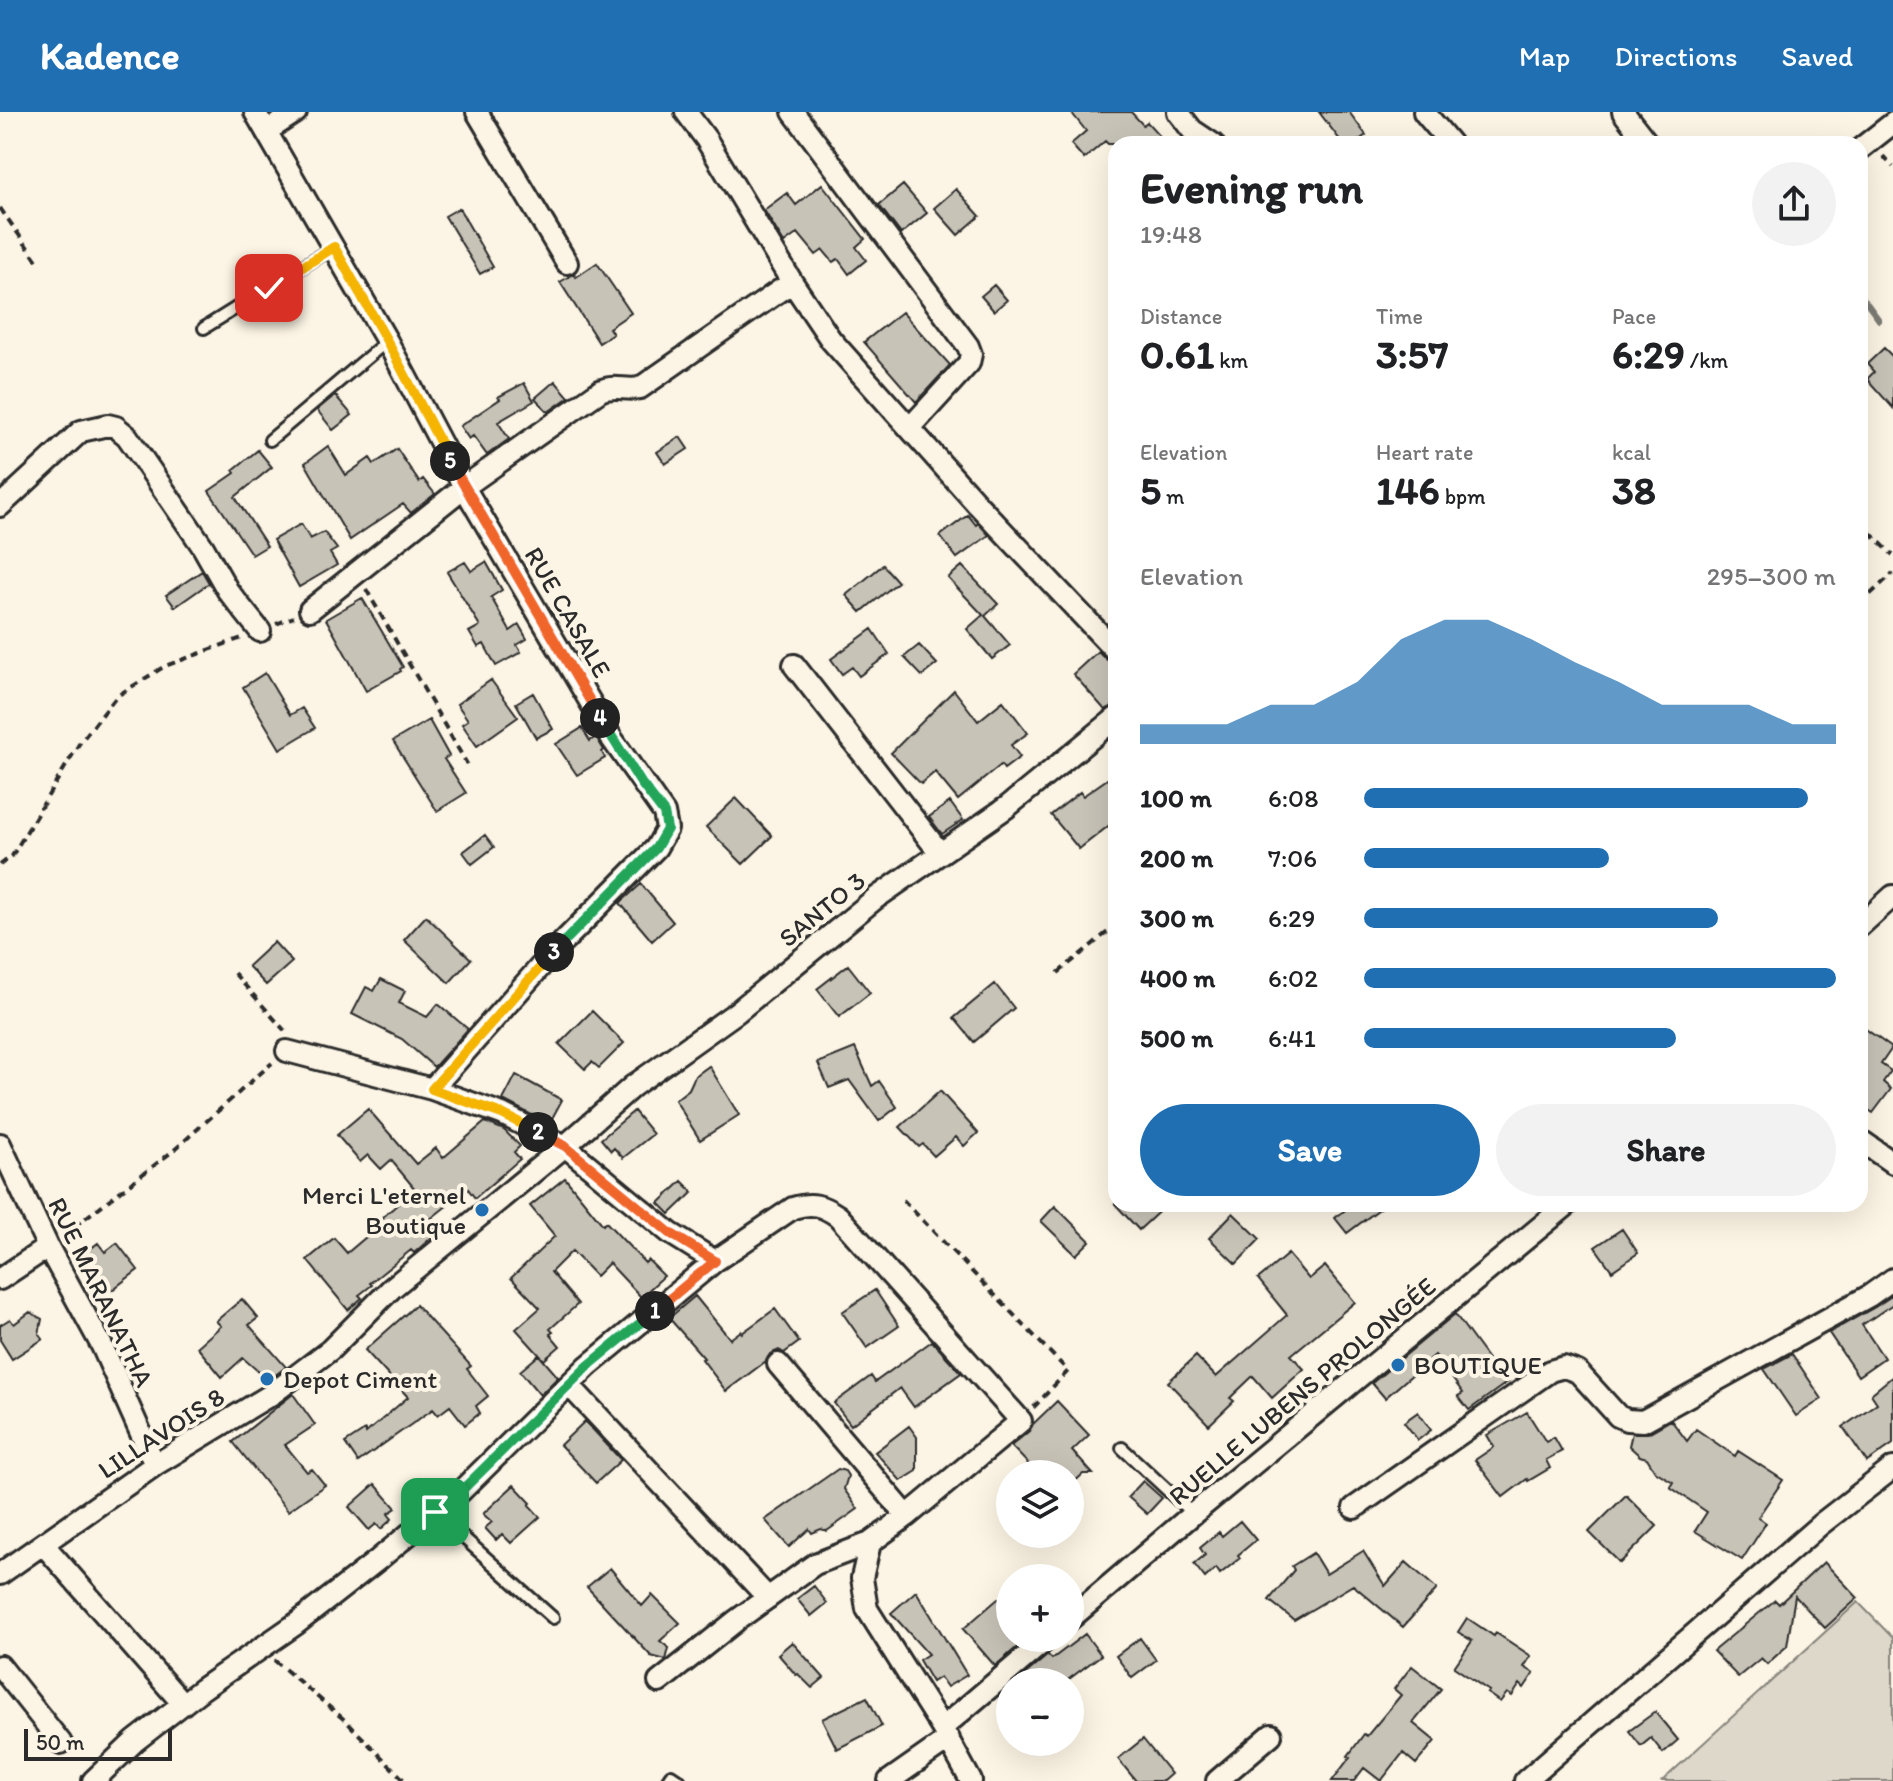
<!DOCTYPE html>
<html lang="en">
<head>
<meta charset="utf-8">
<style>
  body { margin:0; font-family:Itim,sans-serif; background:#f2f2f2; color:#202124; height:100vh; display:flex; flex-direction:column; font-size:30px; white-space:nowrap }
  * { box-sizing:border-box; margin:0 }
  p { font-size:26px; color:#757577 }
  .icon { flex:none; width:44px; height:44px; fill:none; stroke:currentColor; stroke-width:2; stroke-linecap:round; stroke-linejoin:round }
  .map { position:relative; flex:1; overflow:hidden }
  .drawer { position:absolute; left:1108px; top:24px; width:760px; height:1076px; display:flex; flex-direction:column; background:#fff; border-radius:24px; box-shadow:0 8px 32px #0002 }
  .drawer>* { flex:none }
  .controls { position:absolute; left:996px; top:1348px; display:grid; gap:16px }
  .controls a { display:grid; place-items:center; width:88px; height:88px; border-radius:50%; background:#fff; box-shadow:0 8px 32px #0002; font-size:40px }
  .scale { position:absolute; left:24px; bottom:20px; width:148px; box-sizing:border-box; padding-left:8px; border:4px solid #2b2b2b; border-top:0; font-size:22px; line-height:28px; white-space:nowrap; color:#2b2b2b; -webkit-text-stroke:6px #fcf5e5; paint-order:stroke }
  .pin { position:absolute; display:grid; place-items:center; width:68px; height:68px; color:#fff; margin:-34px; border-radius:16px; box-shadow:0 4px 12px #0006 }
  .km { position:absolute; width:40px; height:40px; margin:-20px; border-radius:50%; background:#222; color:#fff; font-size:22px; line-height:40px; text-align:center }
  .round { display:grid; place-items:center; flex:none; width:84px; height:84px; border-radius:42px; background:#f2f2f2 }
  .head { display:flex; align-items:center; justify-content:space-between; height:136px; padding:0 32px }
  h1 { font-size:44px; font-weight:800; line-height:60px }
  .metrics { display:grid; grid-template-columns:repeat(3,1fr); gap:12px; height:136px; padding:8px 32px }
  .metrics div { display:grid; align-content:center }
  .metrics b { font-size:40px; font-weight:800 }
  .metrics small { font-size:22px; font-weight:400 }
  .metrics p { font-size:22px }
  .chart { height:224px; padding:16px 32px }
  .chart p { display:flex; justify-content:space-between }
  .chart svg { width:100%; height:144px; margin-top:8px; fill:#1f6fb2; opacity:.7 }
  .action { display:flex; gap:16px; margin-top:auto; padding:16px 32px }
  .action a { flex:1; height:92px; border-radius:48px; background:#1f6fb2; color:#fff; font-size:32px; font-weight:800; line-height:92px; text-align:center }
  .action a+a { background:#f2f2f2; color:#202124 }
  ul { padding:0 32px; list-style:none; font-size:26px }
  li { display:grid; grid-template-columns:128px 96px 1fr; align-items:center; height:60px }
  li i { height:20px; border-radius:10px; background:#1f6fb2 }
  header { display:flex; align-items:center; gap:48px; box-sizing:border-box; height:112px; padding:0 40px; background:#1f6fb2; color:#fff }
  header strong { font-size:38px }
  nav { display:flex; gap:44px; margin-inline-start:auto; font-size:28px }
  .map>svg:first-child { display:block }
</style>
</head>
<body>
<header>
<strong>Kadence</strong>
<nav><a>Map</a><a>Directions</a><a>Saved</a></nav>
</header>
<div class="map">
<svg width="1893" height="1669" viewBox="0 0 1893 1669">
  <rect width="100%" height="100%" fill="#fcf5e5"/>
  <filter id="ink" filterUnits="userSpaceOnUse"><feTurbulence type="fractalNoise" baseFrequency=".0125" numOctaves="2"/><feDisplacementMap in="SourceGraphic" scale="16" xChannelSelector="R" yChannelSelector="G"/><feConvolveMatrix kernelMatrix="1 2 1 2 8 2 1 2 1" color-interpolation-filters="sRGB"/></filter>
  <g filter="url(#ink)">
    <path fill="#ded8ca" stroke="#84827a" stroke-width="2" d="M1858,1490l35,36v143h-231z"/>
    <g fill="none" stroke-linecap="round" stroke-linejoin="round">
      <path stroke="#7d7b74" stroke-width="6" d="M1860,182l19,26"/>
    </g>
    <path fill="#c8c3b7" stroke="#2b2b2b" stroke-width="2" d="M1071,0h60l12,13 4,-3 20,22h-59l-3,-3 -21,18 -13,-15 15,-13z
      M1319,0h30l17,23 -12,9h-11z
      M822,72l43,55 -9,8 10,13 -17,14 -11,-15 -5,3 -10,-12 -7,5 -18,-22 -14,10 -20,-33 23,-17 9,12z
      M903,73l24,28 -26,21 -22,-29z
      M956,77l24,27 -22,19 -24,-27z
      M459,96l34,59 -13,7 -35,-58z
      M597,151l34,50 -22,15 4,6 -14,9 -39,-61 14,-8 2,3z
      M994,173l13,15 -13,11 -13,-15z
      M902,200l48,53 -34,37 -52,-60z
      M1884,236l9,9v51l-26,-29 7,-7 -7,-8z
      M555,269l14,16 -21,15 -13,-14z
      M524,271l10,18 -36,21 11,17 -22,16 -14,-19 -4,3 -9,-13 40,-27 -2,-2z
      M335,283l17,20 -19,15 -16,-20z
      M680,325l8,12 -23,15 -8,-12z
      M328,334l18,29 24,-17 4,6 23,-15 22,33 4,-3 12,15 -24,19 -8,-9 -53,36 -45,-77z
      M258,338l14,17 -37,30 32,49 -15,9 -43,-64 26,-18 -2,-3z
      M968,403l8,10 2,-2 11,12 -32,23 -17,-22z
      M301,412l9,15 14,-7 13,17 -7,4 7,12 -38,22 -26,-47z
      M465,450l6,9 15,-9 16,28 -11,7 19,34 9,-6 8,14 -10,6 4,7 -25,14 -12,-22 -6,3 -9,-15 11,-6 -33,-54z
      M883,453l15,17 -37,30 -15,-17z
      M962,454l36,38 -13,12 25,29 -18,14 -25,-30 16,-14 -35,-37z
      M202,459l7,12 -34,24 -9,-12z
      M362,486l41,69 -3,2 1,2 -35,20 -40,-72z
      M872,517l17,25 -30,22 -7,-9 -10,7 -11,-15z
      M919,533l18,19 -15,12 -18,-19z
      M1098,539l9,9 9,4v41l-11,5 -32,-36z
      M265,561l25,42 12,-7 13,20 -35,21 -37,-62z
      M491,568l27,37 -41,29 -15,-22 6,-4 -11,-16z
      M954,578l24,31 25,-20 25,32 -17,12 9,12 -16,12 -3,-4 -43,35 -23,-28 -14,12 -30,-31z
      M533,581l20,36 -17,9 -20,-35z
      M429,608l20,36 -5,3 22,34 -29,18 -44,-70z
      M582,616l8,13 6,-4 8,13 -2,2 3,6 -28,17 -21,-31z
      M1116,661v47l-37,29 -28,-34 29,-23 3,4z
      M736,686l36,38 -29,28 -37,-37z
      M950,690l13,18 -21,14 -13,-17z
      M485,723l9,12 -22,17 -9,-12z
      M641,772l32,38 -21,19 -32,-38z
      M426,804l45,43 -22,24 -45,-43z
      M274,830l18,20 -26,23 -18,-19z
      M848,853l22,28 -31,24 -22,-28z
      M381,867l24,12 -6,12 28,14 11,-13 30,25 -34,38 -32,-28 -50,-25 14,-27 8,4z
      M995,872l19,24 -40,34 -20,-24z
      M592,899l32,32 -25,25 -7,-6 -7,7 -26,-25z
      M1860,913l32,23 -11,16 10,7 -8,11 8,7 -18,24 -13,-9z
      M855,936l17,38 7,-5 18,26 -18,14 -30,-41 -20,8 -11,-25z
      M709,954l30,49 -39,25 -25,-40 14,-11 6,-13z
      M516,963l46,25 -13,24 -46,-24z
      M940,979l38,42 -14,13 -8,-9 -22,19 -11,-12 -4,3 -19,-20z
      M368,997l48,55 20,-16 7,10 42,-36 19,8 16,16 -6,6 6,7 -45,39 -7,-9 -39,31 10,11 -25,22 -3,-3 -41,33 2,2 -13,10 3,3 -14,12 -41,-50 27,-22 13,15 38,-32 -3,-3 33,-29 -24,-29 -10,9 -13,-14 -8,7 -23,-27z
      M634,999l19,23 -30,24 -9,-10 -3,3 -10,-12z
      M565,1066l38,47 3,-3 39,41 3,-3 16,16 -23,21 -32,-34 -13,13 -24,-25 -21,21 27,32 -28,25 3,3 -3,2 10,12 -16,14 -28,-31 24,-21 -29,-30 44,-42 -25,-30z
      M682,1069l11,11 -23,22 -11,-11z
      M1115,1092h52l-28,26z
      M1353,1092h33l-39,29 -12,-15z
      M1055,1094l35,35 -14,14 -35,-34z
      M1233,1101l27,26 -24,25 -27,-26z
      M1622,1117l16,24 -26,18 -17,-24z
      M98,1131l7,9 12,-9 21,27 -26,20 -27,-37z
      M1288,1142l21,25 16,-13 30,36 -64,53 13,14 -32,29 -19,-22 -23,22 4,3 -25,24 -41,-43 28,-26 20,21 71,-62 -29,-36z
      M875,1178l24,36 -32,22 -25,-36z
      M1893,1183v9l-31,21 22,33 -26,18 -29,-43 46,-26z
      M695,1184l35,43 11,-8 1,2 33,-24 24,33 -15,11 -5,-3 -9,4 -4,7 -40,30 -24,-32 2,-1 -35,-40z
      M242,1187l16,19 -9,7 37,42 -12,9 -7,3 -24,-21 -21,19 -25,-30 24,-21 -5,-5z
      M416,1193l55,61 -4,3 21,27 -12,10 4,7 -15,12 -15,-19 -12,9 -5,-6 -75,53 -13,-19 20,-13 1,3 42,-36 -43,-47z
      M30,1200l12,7 -3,15 4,5 -31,20 -12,-19v-15l10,-6 4,5z
      M1455,1202l41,56 3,-3 10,14 -40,29 -11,-14 5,-3 -28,-38 -50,43 -13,-15z
      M932,1229l29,32 -47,34 -14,-19 -49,37 -17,-22 37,-27 4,6z
      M1792,1242l30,45 -26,17 -32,-47z
      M539,1243l19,22 -18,18 -20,-24z
      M1893,1264v68l-26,18 -24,-35 34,-24 -6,-9z
      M293,1282l22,31 -30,20 22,27 5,-3 13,16 -37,26 -55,-69z
      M1057,1289l32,34 -17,16 21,23h-10l-13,12v-12h-32l-27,-28 18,-15 4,-7z
      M1418,1300l13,18 -13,10 -14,-18z
      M1527,1300l19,30 8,-5 8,14 -16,9 4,8 -22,13 -1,-2 -24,18 -28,-37 19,-13 -7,-12z
      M1671,1308l16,21 9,-12 39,27 3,-5 45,29 -25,37 8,6 -24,37 -47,-29 12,-19 -37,-25 3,-5 -18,-11 -8,-13 -7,-2 -11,-10 3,-13h16z
      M585,1309l36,39 -25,23 -36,-38z
      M909,1314l8,11v34l-16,10 -26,-29z
      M838,1357l7,2 3,5 -4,13 14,20 -31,22 -6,-2 -9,4 -3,-4 -20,18 -24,-27z
      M1143,1369l19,17 -15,16 -19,-17z
      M375,1372l21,24 -8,6 4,5 -11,10 -5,-5 -7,6 -20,-23z
      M514,1373l17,18 -2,2 11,12 -29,26 -9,-9 -6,6 -11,-12 7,-6 -9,-8z
      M1626,1383l31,31 -37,37 -31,-31z
      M1240,1409l16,19 -18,15 2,3 -20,16 -4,-6 -11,10 -11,-14 11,-9 -5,-7 19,-16 3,4z
      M1363,1439l22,35 21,-24 31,27 -34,38 -50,-42 -59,35 -25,-20 25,-30 -2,-4 21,-13 13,21z
      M1824,1450l34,36 -33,30 -30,-32 -8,50 -20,18 -6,-6 -23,19 -25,-26 62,-51 4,4z
      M610,1456l32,38 10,-11 28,28 -20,18 9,7 -3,12 -15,-4 -64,-69z
      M814,1474l13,17 -16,13 -14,-17z
      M916,1479l51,84 -20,12 -7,-10 -8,5 -13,-22 9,-6 -37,-41z
      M999,1486l4,4 7,-2v38h18l-33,28 -32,-37z
      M1467,1506l27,18 2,-3 35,23 -7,11 10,6 -10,15 -4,-4 -8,12 -5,-3 -7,9 -13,-9 2,-2 -35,-24 18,-26 -14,-9z
      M1085,1522l16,21 -36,27h-37l-5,-6 25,-21 4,4z
      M1140,1526l16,22 -24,18 -16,-22z
      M792,1530l32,36 -12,10 -14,-14 -2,1 -18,-21z
      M1412,1554l29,23 -28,34 22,18 -19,23 -13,-11 -22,28 -17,-13 -10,13h-22l18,-24 -2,-1 16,-22 3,2 34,-41 -7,-6z
      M867,1585l15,29 -45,23 -15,-30z
      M1655,1600l23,28 -15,13 -12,-15 -10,8 -12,-15z
      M1143,1627l28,35 -8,7h-27l-18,-22z"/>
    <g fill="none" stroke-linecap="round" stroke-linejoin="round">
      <g stroke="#2b2b2b" stroke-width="16">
        <path id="lane" d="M204,216l130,-81
          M270,328l117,-99
          M1122,1336l71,66
          M435,1400l118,106
          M667,1669l4,-6 9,6"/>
      </g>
      <g stroke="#2b2b2b" stroke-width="26">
        <path id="street" d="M255,0l132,229 77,146 148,252 52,74 3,16 -11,19 -100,101 -124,140
          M477,0l90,151
          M686,0l20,27 86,143 39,58 147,165 138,146
          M793,0l175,234 3,8 -2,9 -59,65
          M1178,0l14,18 21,14
          M1424,0l27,32
          M1623,0l25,32
          M267,19l29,-19
          M1860,37l33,-26
          M0,394l81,-75 27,-6 8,2 11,9 76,111 25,44 32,40
          M310,498l154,-123 136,-96c13,-7 26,0 40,-3l152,-106
          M794,553l146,188
          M1860,814l33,-30
          M287,939l145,38 70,25 63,32 105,87 45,28
          M1860,1028l33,23
          M0,1032l48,103 54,99 53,119
          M0,1167l48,-32
          M778,1252l129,152
          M569,1273l199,213
          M1354,1396l196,-137 14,-4 14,5 40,44 9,4 16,1 226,-125 24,-17
          M43,1432l140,160
          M0,1462l155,-109 117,-71 58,-44 62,-62 173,-142 68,-60 104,-74 139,-114 131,-91 109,-89
          M1070,1507l123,-105 375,-310
          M0,1554l61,77
          M659,1570l78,-62 78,-56 55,-21
          M942,1616l106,-90
          M93,1669l42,-40 67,-52 94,-65 83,-65 82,-68 127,-125 127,-105 78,-53c19,-6 29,-3 45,8l183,205 -114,95 -37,27 -8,35 5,31 75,119 29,53
          M889,1669l60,-42
          M1217,1669l54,-46
          M1525,1669l296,-257 72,-56"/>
      </g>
      <path stroke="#2b2b2b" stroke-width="4" stroke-dasharray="8 6" stroke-linecap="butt" d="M1883,44l10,11
        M0,96l38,54
        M1860,411l33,32
        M366,477l101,175
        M1860,492l33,-31
        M276,512l18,-7
        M0,753l12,-9 67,-112 38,-48 48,-30 77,-28
        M234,861l51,58
        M1058,861l58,-48
        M903,1088l165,171 -36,38
        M63,1123l110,-84 99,-88
        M274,1548l73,62 58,59"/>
      <use href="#lane" stroke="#fcf5e5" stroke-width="10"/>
      <use href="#street" stroke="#fcf5e5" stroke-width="20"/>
    </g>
  </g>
  <g fill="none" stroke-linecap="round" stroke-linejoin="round" filter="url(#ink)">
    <g stroke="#fff" stroke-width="16">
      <path id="split-1" d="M435,1400l26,-21 127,-125 67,-55"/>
    </g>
    <g stroke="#fff" stroke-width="16">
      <path id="split-2" d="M538,1020l27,14 105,87 45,28 -60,50"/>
    </g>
    <g stroke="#fff" stroke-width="16">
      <path id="split-3" d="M538,1020l-36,-18 -70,-25 122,-137"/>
    </g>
    <g stroke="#fff" stroke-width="16">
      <path id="split-4" d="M554,840l102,-104 11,-19 -3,-16 -23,-30 -41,-65"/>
    </g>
    <g stroke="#fff" stroke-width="16">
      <path id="split-5" d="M450,349l150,257"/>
    </g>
    <g stroke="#fff" stroke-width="16">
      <path id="split-6" d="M269,176l65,-41 53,94 63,120"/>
    </g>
    <use href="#split-1" stroke="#22a559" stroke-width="10"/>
    <use href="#split-2" stroke="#f0652b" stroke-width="10"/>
    <use href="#split-3" stroke="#f5b400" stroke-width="10"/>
    <use href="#split-4" stroke="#22a559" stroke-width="10"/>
    <use href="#split-5" stroke="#f0652b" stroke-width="10"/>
    <use href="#split-6" stroke="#f5b400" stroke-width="10"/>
  </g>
  <g fill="#1f6fb2" stroke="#fcf5e5" stroke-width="3">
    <circle cx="482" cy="1098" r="8"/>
    <circle cx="1398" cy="1253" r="8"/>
    <circle cx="267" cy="1267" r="8"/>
  </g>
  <g text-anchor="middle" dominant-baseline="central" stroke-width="8" stroke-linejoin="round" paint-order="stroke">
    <g font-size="26" fill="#2b2b2b" stroke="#fcf5e5">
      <text transform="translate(568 500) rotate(60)">RUE CASALE</text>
      <text transform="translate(822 797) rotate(-39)">SANTO 3</text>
      <text transform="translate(101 1180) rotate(64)">RUE MARANATHA</text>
      <text transform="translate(1302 1279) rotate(-40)">RUELLE LUBENS PROLONGÉE</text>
      <text transform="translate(161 1321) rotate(-33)">LILLAVOIS 8</text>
    </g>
    <g font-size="26" fill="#2b2b2b" stroke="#fcf5e5" text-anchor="start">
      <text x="466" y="1083" text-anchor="end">Merci L'eternel<tspan x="466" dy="30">Boutique</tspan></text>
      <text x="1414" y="1253">BOUTIQUE</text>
      <text x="283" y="1267">Depot Ciment</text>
    </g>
  </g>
</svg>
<div class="controls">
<a><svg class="icon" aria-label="layers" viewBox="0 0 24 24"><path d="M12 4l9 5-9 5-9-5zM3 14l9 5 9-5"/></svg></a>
<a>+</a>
<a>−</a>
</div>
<div class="scale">50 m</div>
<div class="pin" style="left:435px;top:1400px;background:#1e9e55"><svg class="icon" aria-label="arrive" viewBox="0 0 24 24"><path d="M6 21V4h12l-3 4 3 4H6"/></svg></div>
<div class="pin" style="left:269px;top:176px;background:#d93025"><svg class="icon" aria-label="check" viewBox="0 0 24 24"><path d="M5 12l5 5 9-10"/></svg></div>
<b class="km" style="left:655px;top:1199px">1</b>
<b class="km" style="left:538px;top:1020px">2</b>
<b class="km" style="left:554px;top:840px">3</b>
<b class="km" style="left:600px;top:606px">4</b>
<b class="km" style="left:450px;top:349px">5</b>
<section class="drawer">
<div class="head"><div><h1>Evening run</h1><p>19:48</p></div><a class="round"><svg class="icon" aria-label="share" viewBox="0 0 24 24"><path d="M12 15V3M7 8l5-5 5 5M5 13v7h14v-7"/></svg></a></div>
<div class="metrics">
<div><p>Distance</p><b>0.61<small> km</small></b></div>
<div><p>Time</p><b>3:57</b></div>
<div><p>Pace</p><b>6:29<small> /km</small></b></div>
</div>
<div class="metrics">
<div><p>Elevation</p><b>5<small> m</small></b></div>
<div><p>Heart rate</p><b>146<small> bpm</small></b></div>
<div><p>kcal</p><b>38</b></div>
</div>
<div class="chart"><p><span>Elevation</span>295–300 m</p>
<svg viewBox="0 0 160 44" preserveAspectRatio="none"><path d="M0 44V38L10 38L20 38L30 32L40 32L50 25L60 12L70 6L80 6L90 12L100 19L110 25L120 32L130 32L140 32L150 38L160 38V44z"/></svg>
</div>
<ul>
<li><b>100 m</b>6:08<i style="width:94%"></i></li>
<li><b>200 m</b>7:06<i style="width:52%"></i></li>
<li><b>300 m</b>6:29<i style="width:75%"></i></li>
<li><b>400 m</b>6:02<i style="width:100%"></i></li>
<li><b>500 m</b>6:41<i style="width:66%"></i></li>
</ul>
<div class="action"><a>Save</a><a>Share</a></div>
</section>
</div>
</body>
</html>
